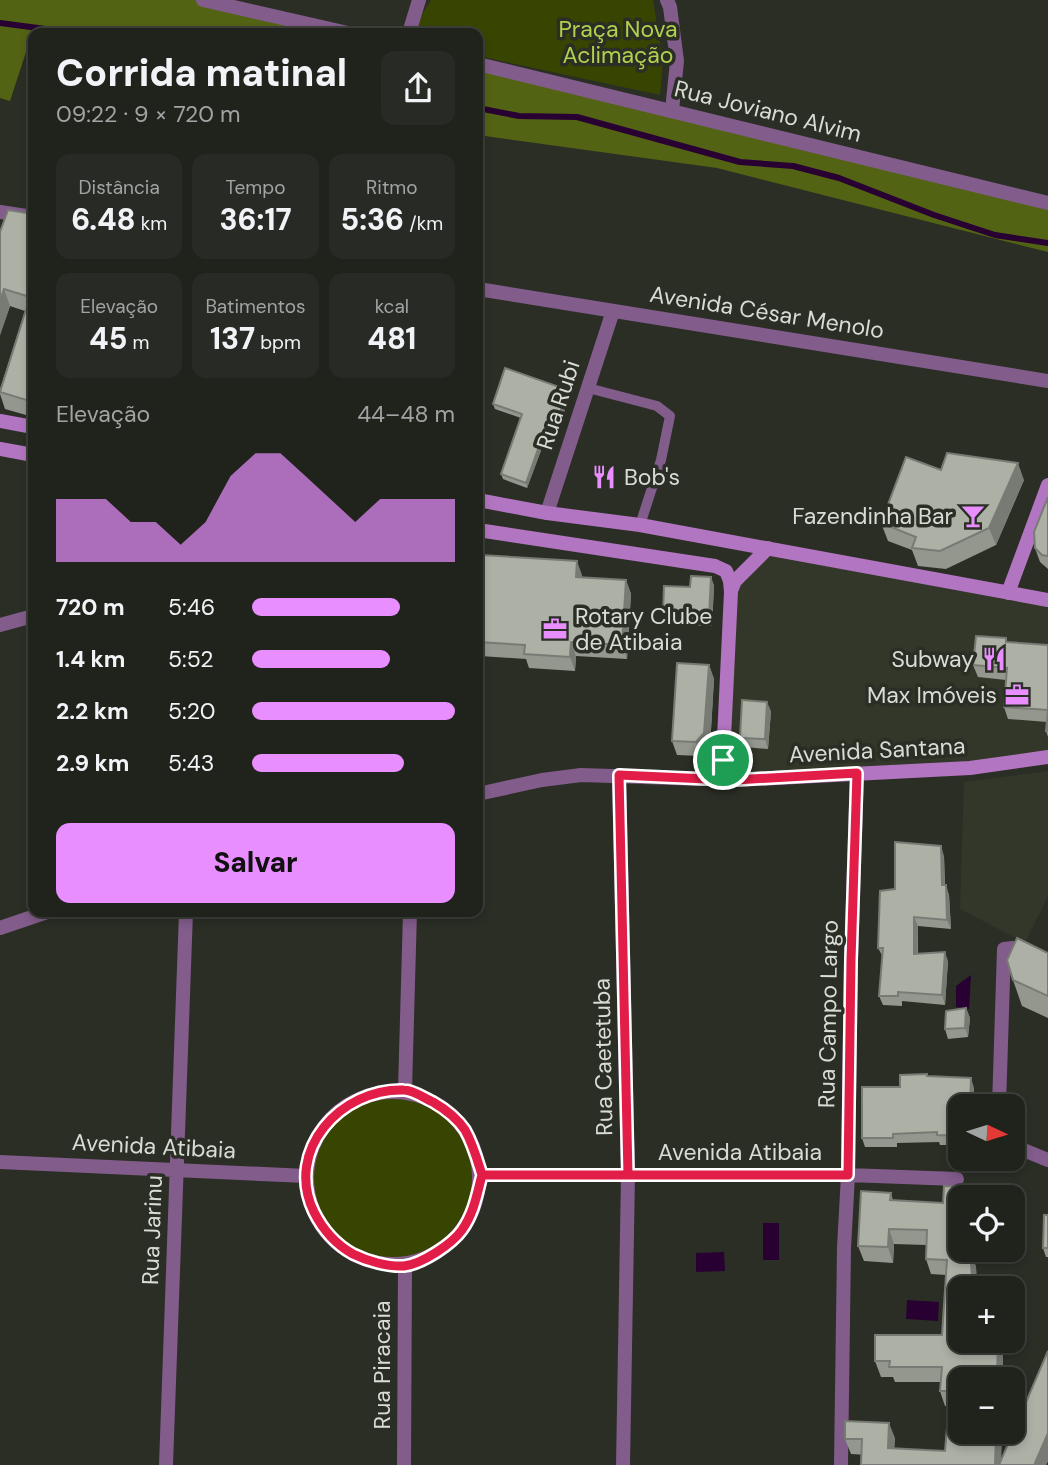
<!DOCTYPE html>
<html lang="pt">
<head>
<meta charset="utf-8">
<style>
  body { margin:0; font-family:"DM Sans",sans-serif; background:#282a25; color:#f1f3f6; height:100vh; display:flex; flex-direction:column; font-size:26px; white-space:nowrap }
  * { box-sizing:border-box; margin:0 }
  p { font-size:23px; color:#a2a4a3 }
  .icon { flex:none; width:38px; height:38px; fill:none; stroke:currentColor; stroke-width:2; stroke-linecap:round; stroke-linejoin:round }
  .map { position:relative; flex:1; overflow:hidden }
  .details { position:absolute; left:28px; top:28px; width:455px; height:889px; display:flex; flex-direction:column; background:#20221c; border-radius:14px; box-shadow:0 4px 10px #0003,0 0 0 2px #3d3f3b }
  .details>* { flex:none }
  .needle { width:46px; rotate:94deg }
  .fabs { position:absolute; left:948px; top:1094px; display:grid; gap:14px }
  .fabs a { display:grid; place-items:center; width:77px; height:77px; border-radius:14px; background:#20221c; box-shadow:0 4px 10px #0003,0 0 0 2px #3d3f3b; font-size:35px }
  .pin { position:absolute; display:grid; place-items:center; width:60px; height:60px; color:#fff; margin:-30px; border:4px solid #fff; border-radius:50%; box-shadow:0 2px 7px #0007 }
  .round { display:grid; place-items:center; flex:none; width:74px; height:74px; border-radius:14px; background:#282a25 }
  .head { display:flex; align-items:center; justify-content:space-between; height:119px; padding:0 28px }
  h1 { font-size:38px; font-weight:800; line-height:52px }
  .metrics { display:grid; grid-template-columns:repeat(3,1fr); gap:10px; height:119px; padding:7px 28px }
  .metrics div { display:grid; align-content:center; border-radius:14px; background:#282a25; text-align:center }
  .metrics b { font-size:30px; font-weight:800 }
  .metrics small { font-size:19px; font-weight:400 }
  .metrics p { font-size:19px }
  .chart { height:196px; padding:14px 28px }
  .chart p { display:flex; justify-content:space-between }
  .chart svg { width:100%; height:126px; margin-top:7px; fill:#e88eff; opacity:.7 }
  .cta { display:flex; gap:14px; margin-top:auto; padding:14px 28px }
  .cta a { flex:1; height:80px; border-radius:14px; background:#e88eff; color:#111; font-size:28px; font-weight:800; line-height:80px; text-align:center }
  ul { padding:0 28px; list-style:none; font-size:23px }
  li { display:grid; grid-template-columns:112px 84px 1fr; align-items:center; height:52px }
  li i { height:18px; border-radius:9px; background:#e88eff }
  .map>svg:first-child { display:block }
</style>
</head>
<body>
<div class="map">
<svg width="1048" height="1465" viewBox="0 0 1048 1465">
  <rect width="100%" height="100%" fill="#2b2e25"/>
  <path fill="#333729" d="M768,548l280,56v149l-31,6 -282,21 -12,-21 4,-107 15,-79z
    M1048,771v125l-23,47 -65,-34 4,-127z"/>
  <path fill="#374500" d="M431,0h222l10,61 -3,34 -182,-39v-23h-62l5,-17z
    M307 1178a86 86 0 1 1 172 0a86 86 0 1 1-172 0Z"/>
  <path fill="#526314" d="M0,0h203l145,33h-315v17l-6,-1 -17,52 -10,-3z
    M478,64l570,141v47l-331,-84 -239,-33z"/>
  <path fill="#290032" d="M971,975l-2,34 -13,-2v-21z
    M763,1223h16v37h-16z
    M724,1252l1,19 -29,1v-19z
    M907,1300l32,2 -1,19 -32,-2z"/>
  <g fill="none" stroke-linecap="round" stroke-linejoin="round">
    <path stroke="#290032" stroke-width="6" d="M0,23l76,10
      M478,108l41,8 58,1 163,45 53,4 46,12 95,37 61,20 53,8"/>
    <path stroke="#825c8b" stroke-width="10" d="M588,388l69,18 13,10 -9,44 -21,65"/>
    <path stroke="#825c8b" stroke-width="14" d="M203,0l145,33
      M667,0l3,7 7,54 -5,50
      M409,33l10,-33
      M478,64l570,139
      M0,212l33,5
      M478,289l570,92
      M547,513l66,-202
      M0,625l33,-9
      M619,775l9,400 -5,290
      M405,1090l5,-178
      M307 1178a86 86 0 1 1 172 0a86 86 0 1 1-172 0Z
      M999,1106l5,-157 9,-1 35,16
      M1013,1142l3,5 32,13
      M0,1162l306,14
      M482,1175h366l109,4
      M166,1465l20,-553
      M404,1465l1,-199
      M841,1465l3,-217 4,-73 3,-215 6,-187"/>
    <path stroke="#825c8b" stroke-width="14" d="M478,794l64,-14 39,-5 154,5
      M0,928l47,-16"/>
    <path stroke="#b275c1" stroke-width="14" d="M0,421l33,6
      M0,449l33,6
      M478,500l69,13 93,12 408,75
      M478,530l237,36 11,5 4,10 1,11 -8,167 1,10 11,11 235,-12 78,-11
      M731,591l4,-10 33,-33
      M1008,593l40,-108"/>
  </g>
  <path fill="#94978e" d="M33,214v203l-28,-8 -5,-15v-5l25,-78 -15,-5 -10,29v-103z
    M568,390l2,5 -13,37 -8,-3 -22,59 -24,-9 -2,-5 20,-56 -26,-9 -2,-5z
    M941,470l83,10 -28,65 -50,24 -28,-3 -6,-16 -24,-9 -7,-18z
    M1048,497v72l-8,-7 -5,-14z
    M582,575v3l44,2 5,14 -4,65 -51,-3 -1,15 -46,-3 -3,-9 -46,-3 -2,-6v-51z
    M711,577l3,9 -2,40 -46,-1 -3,-10 27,-28z
    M1006,638l2,5 40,2v92l-2,-6 1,-9 -39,-3 -4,-12 2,-27 -28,-3 -5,-12z
    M709,665l5,14 -4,68 -9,9 -24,-1 -5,-14z
    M771,711l-3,38 -24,-2 -4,-9z
    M944,856l1,29 4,10 2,34 -33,-3v28l30,7 -3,44 -43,-4v5l-19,-1 -4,-9 4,-39 -5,-9 17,-59z
    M1048,953v65l-26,-12 -9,-26z
    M966,1008l4,10 -2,19 -20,2 -3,-10z
    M928,1076l46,12v18h-13v39h-21l-1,-3 -42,1v4h-32l-3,-9 38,-51z
    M969,1187l3,10h-11l11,58 4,12 1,21h-16v52l42,7 -2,112 47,-108v110l-2,4 -195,-11 -6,-15 50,-1 -1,11 51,2 3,-45h-3l-5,-15 1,-9h-46l-2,-5h-12l-6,-16 67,-26 4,-60 -15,-1 -5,-15v-14l-32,-1 -1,19 -29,-2 -6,-15 33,-53 2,8 50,2z
    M1048,1215v42h-2l-3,-9z"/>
  <path fill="#787b74" d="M4,289l6,17 -10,29v-34z
    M568,390l2,5 -13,37 -2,-5z
    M547,424l2,5 -22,59 -1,-5z
    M1018,463l6,17 -28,65 -7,-17z
    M577,561l5,14 -1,16 -5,-14z
    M711,577l3,9 -2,40 -3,-9z
    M626,580l5,14 -4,65 -5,-14z
    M571,642l5,14 -1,15 -5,-14z
    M709,665l5,14 -4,68 -9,9 -5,-14z
    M767,702l4,9 -3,38 -3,-10z
    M941,846l3,10 1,39 -3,-10z
    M946,885l3,10 2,34 -4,-9z
    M914,917l4,9 -1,38 -3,-10z
    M945,952l3,9 -3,44 -3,-10z
    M966,1008l4,10 -2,19 -3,-9z
    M971,1078l3,10v18h-4z
    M889,1229l5,15 -1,19 -5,-16z
    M965,1250h7v5l4,12 1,21h-1l-4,-12z
    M968,1277l4,11h-5z
    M998,1340h3l2,7v32h-6z
    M889,1423l6,15 -2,26 -5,-16z
    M996,1432h6l-1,33h-6z
    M1048,1433v28l-2,4 -11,-2z"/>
  <path fill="#acb0a5" stroke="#787b74" stroke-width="2" d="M8,210l25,4v188l-33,-10 30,-95 -26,-8 -4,12v-69z
    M505,368l63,22 -13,37 -8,-3 -21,59 -25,-9 21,-60 -29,-10z
    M947,453l71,10 -29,65 -49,23 -28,-3 4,-11 -35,-14 25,-66 35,13z
    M1048,497v59l-6,-1 -7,-7 -1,-16z
    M481,555l96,6 -1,16 50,3 -4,65 -51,-3 -1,15 -46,-3 1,-9 -47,-3v-43z
    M691,576l20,1 -2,40 -46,-2 1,-29 26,1z
    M976,636l30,2v4l42,3v86h-2l2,-21 -44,-3 3,-39 -34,-3z
    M677,663l32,2 -5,68 -8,9 -24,-1z
    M742,700l25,2 -2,37 -25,-1z
    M895,842l46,4 1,39h4l1,35 -33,-3v37l31,-2 -3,43 -44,-3v4h-19l4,-48h-5l2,-57 15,-2z
    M1017,938l31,15v43l-35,-16 -6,-20z
    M966,1008l-1,20 -20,1 1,-18z
    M927,1074v2l44,2 -1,28h-9v30l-24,-1v-3l-44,2v4h-31v-51h38v-12z
    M944,1186l25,1 -1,10h-7v53h4v2l5,-1 2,25 -4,1 -1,11h-6v52h37l-1,39h-36v53h35l-1,33h-134l1,-26h-17v-18l44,2 -1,25 57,3 5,-60h-10l2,-24h-53l1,-6h-15v-26h67l5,-75 -21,-1 1,-29 -38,-1 -1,18 -30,-1 3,-55 30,2 -1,7 53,3z
    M1044,1215h4v33h-5z
    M1048,1351v82l-13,30 10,2h-46z"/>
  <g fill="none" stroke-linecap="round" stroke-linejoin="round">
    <g stroke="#fff" stroke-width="14">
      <path id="route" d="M723,760l-7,14 -9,5 -88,-4 9,400h-146c-5,-16 -9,-31 -17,-45 -8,-12 -20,-21 -32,-28 -9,-4 -20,-12 -29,-12 -63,-2 -120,60 -90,122 9,18 21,32 39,42 14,7 35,13 51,12 18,-2 48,-22 58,-36 12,-17 15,-36 20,-55h366l3,-215 6,-187 -122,7 -11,-11 -1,-9"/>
    </g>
    <use href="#route" stroke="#e11d48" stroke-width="9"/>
  </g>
  <defs>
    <g id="restaurant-bare" transform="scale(1.89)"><path d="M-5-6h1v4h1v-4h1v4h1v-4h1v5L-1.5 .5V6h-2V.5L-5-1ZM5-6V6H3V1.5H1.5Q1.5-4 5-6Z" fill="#e88eff" stroke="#2b2e25" stroke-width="2.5" paint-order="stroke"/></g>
    <g id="bar-bare" transform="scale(1.89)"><path d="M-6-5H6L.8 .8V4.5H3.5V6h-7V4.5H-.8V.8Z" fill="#e88eff" stroke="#2b2e25" stroke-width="2.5" paint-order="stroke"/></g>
    <g id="office-bare" transform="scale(1.89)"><path d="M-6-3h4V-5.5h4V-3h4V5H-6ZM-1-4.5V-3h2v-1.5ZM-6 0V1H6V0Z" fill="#e88eff" stroke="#2b2e25" stroke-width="2.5" paint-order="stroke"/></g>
  </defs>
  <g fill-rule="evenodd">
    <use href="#restaurant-bare" x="604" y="477"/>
    <use href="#bar-bare" x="973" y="516"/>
    <use href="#office-bare" x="555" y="629"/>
    <use href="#restaurant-bare" x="994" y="659"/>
    <use href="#office-bare" x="1017" y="695"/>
  </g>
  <g text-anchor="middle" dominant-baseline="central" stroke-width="7" stroke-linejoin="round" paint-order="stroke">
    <g font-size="23" fill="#b1d04e" stroke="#2b2e25">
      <text x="618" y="29">Praça Nova<tspan x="618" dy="26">Aclimação</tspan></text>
    </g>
    <g font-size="23" fill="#d9dbd5" stroke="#2b2e25">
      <text transform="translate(768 111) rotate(14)">Rua Joviano Alvim</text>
      <text transform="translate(767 312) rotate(9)">Avenida César Menolo</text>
      <text transform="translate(558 405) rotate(-72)">Rua Rubi</text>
      <text transform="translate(877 750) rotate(-3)">Avenida Santana</text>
      <text transform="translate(828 1014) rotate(-89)">Rua Campo Largo</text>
      <text transform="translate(603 1057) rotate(-91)">Rua Caetetuba</text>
      <text transform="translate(154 1146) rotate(3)">Avenida Atibaia</text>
      <text x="740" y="1152">Avenida Atibaia</text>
      <text transform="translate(152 1230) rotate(-88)">Rua Jarinu</text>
      <text transform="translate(382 1365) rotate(-90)">Rua Piracaia</text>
    </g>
    <g font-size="23" fill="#d9dbd5" stroke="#2b2e25" text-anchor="end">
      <text x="624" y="477" text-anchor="start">Bob's</text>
      <text x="953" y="516">Fazendinha Bar</text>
      <text x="575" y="616" text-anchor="start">Rotary Clube<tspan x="575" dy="26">de Atibaia</tspan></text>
      <text x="974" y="659">Subway</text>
      <text x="997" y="695">Max Imóveis</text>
    </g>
  </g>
</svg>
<div class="fabs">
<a><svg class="needle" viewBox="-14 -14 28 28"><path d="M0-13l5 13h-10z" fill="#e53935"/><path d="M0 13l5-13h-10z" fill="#a2a4a3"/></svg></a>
<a><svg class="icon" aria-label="locate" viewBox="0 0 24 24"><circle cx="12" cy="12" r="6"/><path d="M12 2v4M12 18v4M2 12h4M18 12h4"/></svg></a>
<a>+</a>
<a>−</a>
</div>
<div class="pin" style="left:723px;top:760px;background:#1e9e55"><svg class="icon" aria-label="arrive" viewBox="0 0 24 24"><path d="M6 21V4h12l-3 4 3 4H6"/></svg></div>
<section class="details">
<div class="head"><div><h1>Corrida matinal</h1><p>09:22 · 9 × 720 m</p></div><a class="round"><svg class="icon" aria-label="share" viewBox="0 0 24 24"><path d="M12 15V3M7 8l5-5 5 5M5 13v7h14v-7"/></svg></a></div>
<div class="metrics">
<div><p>Distância</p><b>6.48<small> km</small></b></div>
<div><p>Tempo</p><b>36:17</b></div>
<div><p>Ritmo</p><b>5:36<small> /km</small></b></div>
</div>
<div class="metrics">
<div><p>Elevação</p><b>45<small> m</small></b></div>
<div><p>Batimentos</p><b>137<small> bpm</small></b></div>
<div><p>kcal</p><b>481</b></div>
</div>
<div class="chart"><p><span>Elevação</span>44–48 m</p>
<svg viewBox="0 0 160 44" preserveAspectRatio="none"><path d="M0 44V22L10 22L20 22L30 30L40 30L50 38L60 30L70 14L80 6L90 6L100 14L110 22L120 30L130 22L140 22L150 22L160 22V44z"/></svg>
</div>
<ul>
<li><b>720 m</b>5:46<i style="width:73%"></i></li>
<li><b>1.4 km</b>5:52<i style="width:68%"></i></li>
<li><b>2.2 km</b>5:20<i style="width:100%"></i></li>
<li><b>2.9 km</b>5:43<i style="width:75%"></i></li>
</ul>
<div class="cta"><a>Salvar</a></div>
</section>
</div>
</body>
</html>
